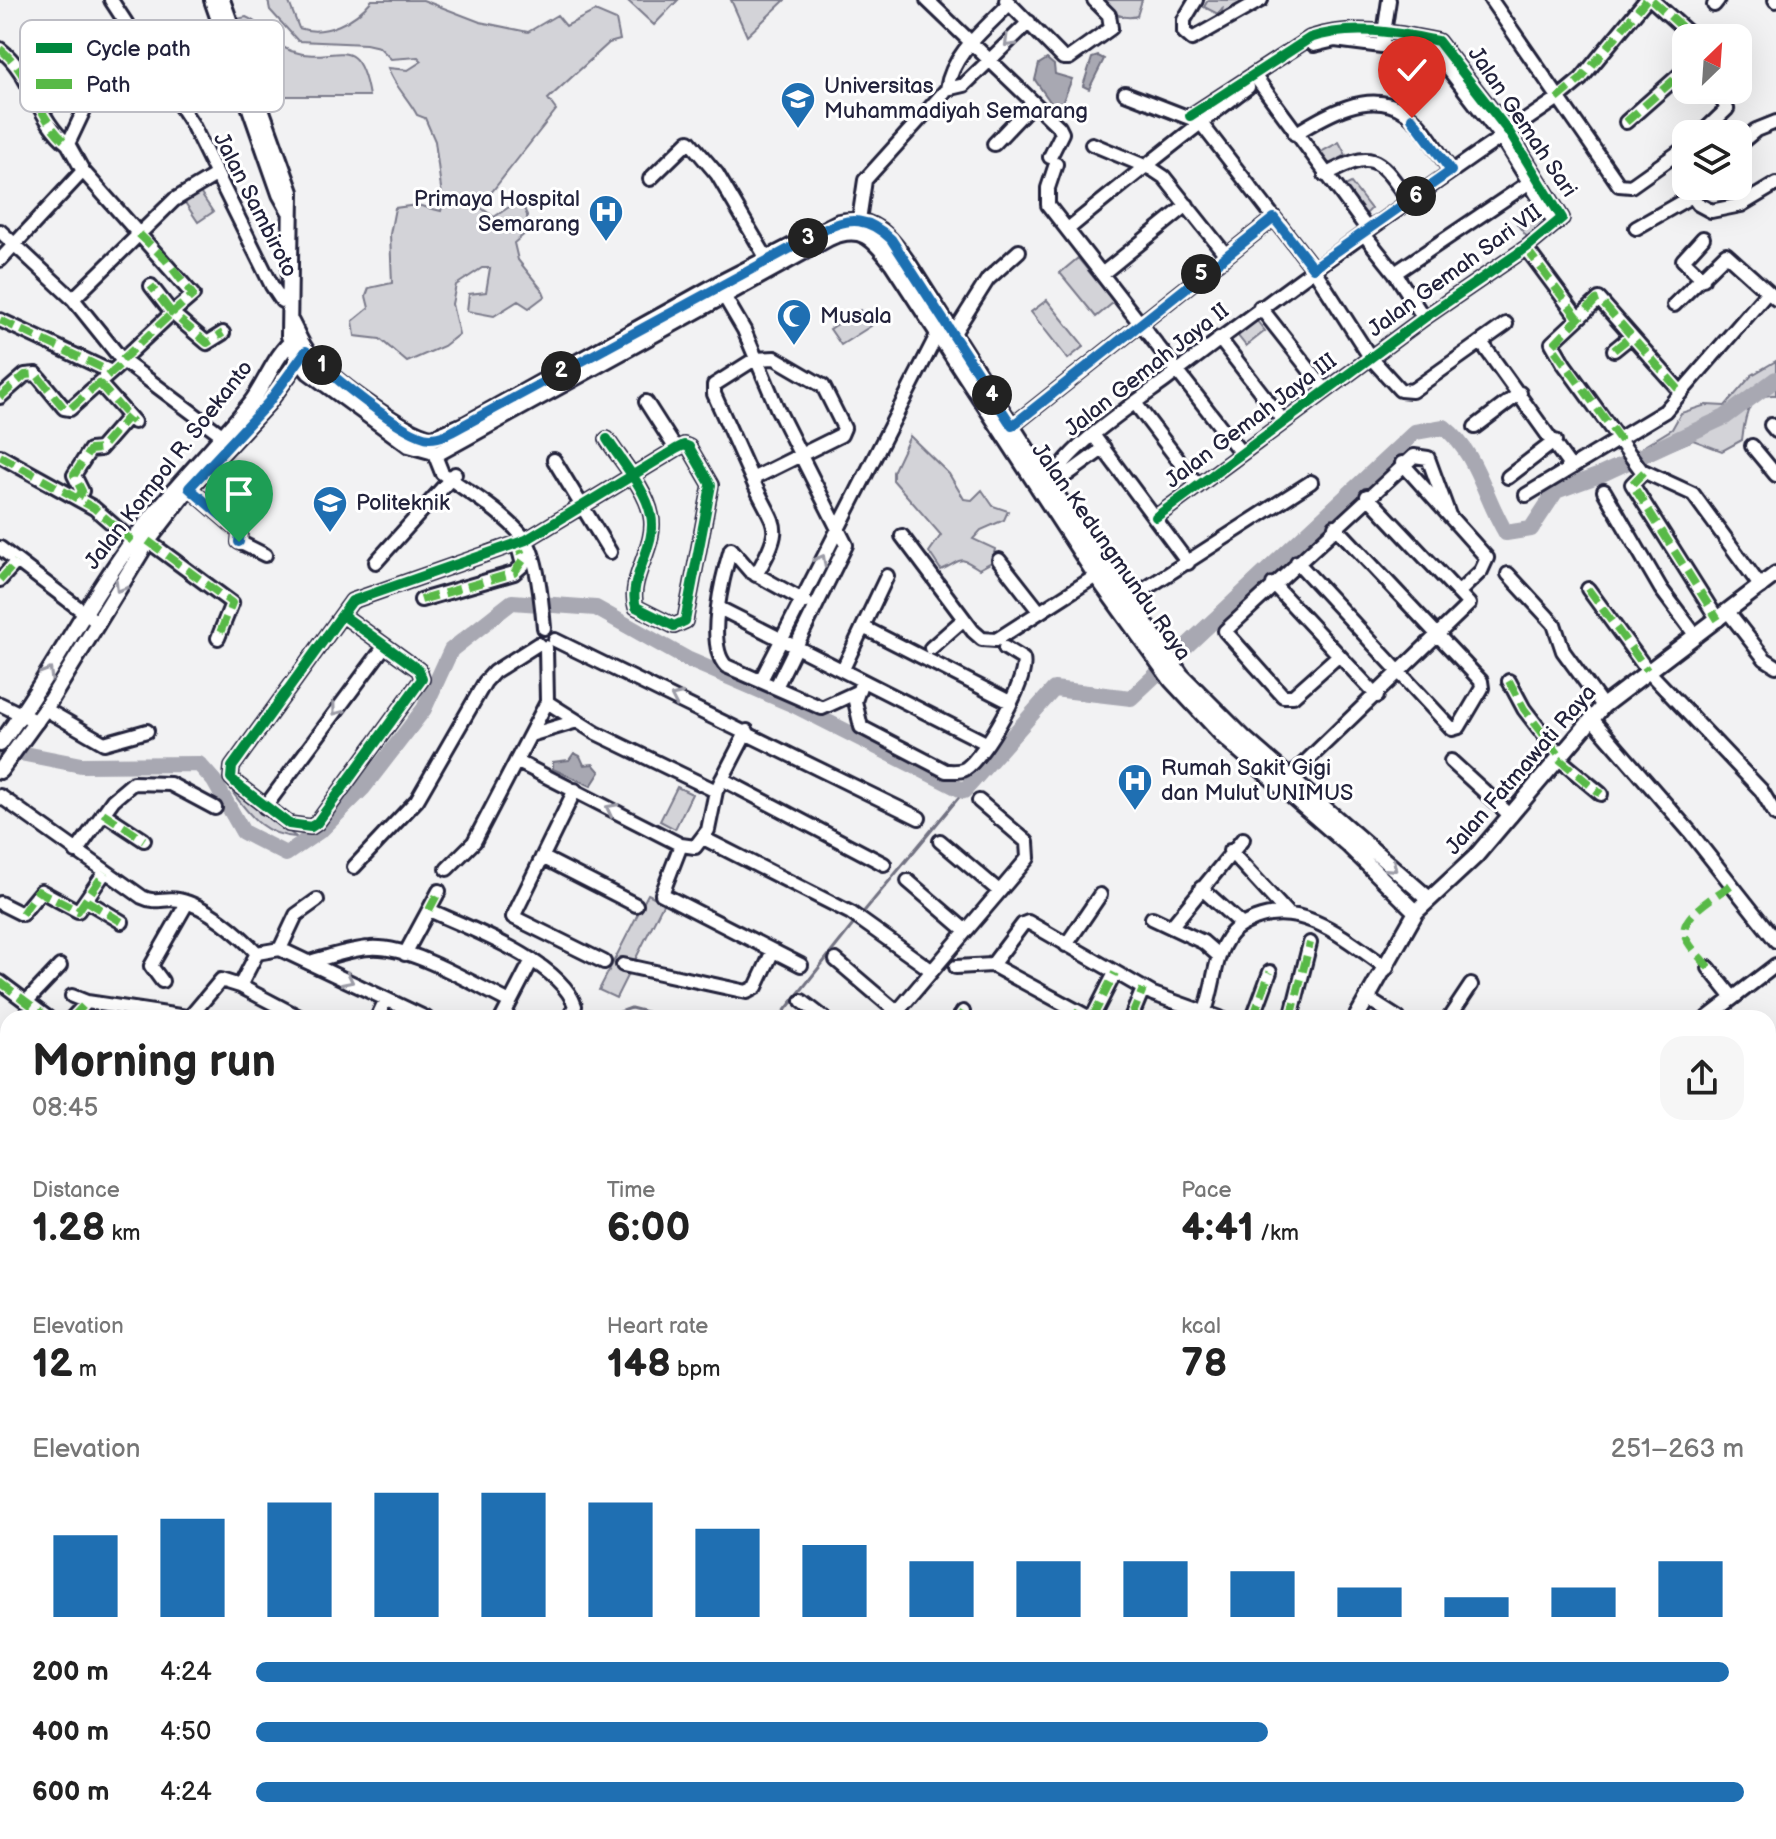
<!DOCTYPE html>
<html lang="en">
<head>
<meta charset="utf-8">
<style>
  body { margin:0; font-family:"Balsamiq Sans",sans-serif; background:#f6f6f6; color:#222; height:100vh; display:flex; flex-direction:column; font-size:30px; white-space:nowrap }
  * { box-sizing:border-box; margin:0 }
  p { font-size:26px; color:#767676 }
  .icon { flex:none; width:44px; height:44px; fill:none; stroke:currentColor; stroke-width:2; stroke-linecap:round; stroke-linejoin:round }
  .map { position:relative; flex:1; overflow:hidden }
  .side { position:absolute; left:0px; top:1010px; width:1776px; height:830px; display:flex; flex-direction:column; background:#fff; border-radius:24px 24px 0 0; box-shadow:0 8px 32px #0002 }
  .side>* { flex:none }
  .needle { width:52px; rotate:25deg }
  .fabs { position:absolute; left:1672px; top:24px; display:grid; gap:16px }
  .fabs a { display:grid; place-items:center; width:80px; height:80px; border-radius:16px; background:#fff; box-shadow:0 8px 32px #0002; font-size:40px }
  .pin { position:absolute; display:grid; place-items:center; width:68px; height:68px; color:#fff; margin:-82px -34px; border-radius:50% 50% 50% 0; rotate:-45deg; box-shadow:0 0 8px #0007 }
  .pin .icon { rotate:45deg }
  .km { position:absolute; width:40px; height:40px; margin:-20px; border-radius:50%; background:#222; color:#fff; font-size:22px; line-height:40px; text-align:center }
  .round { display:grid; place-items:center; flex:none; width:84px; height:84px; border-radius:24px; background:#f6f6f6 }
  .head { display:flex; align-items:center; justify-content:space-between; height:136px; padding:0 32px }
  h1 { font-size:44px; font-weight:700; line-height:60px }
  .stats { display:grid; grid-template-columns:repeat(3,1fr); gap:12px; height:136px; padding:8px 32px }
  .stats div { display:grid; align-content:center }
  .stats b { font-size:40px; font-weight:700 }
  .stats small { font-size:22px; font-weight:400 }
  .stats p { font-size:22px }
  .chart { height:224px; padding:16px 32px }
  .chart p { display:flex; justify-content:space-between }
  .chart svg { width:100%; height:144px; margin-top:8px; stroke:#1f6fb2; stroke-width:6 }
  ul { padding:0 32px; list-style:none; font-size:26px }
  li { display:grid; grid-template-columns:128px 96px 1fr; align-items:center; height:60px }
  li i { height:20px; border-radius:10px; background:#1f6fb2 }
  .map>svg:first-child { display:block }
</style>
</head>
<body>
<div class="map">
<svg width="1776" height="1839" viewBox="0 0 1776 1839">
  <rect width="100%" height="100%" fill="#f2f2f3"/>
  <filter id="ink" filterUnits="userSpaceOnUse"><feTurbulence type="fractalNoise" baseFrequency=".0125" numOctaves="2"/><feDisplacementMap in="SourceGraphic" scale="16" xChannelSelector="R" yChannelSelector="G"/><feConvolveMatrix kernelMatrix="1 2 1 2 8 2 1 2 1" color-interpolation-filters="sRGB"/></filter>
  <g filter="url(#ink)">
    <path fill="#d3d3d8" stroke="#7a7a8a" stroke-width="2" d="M268,0h20l11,28c26,9 56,-7 73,-28h51l57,22 48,10 29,-17 9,11 29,-15 21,9 4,20 -11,3 -61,56 8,11 -76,97 14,10 21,-14 8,3 4,9v17l-13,11 4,17 25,31 2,5 -16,12 -11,-7 -24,15 -27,-5 2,-17 17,-2 4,-24h-8l-26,17 -4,19 7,30 -15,12 -37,16 -27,-23 -25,-3 -2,-15 16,-13 -3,-12 3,-8 23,-5 -2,-49 5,-26 22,-3 24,6 2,-7 -8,-63 -10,-23 -8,-3c-9,-17 -22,-28 -29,-47l20,2 14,-9 -4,-4 -27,2 -12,-12 -13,-3 -68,-3 -28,-31z
      M627,0h51l-24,25z
      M731,0h54l-38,36z
      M1097,0h45l-5,16c-17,5 -27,-7 -40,-16z
      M1208,0h49l-37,20 3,-13 -5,7 -14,-7z
      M246,17c18,7 26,27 45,34 44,15 66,-24 78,45h-96l-27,-47 -9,-30z
      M1339,142l7,13 -21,12 -8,-13z
      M1351,183l20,26 -9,9 -23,-29z
      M199,191l14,21 -15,10 -14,-21z
      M1536,209l10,13 -19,15 -10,-13z
      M1078,258l36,44 -18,15 -36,-44z
      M1047,300l37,46 -16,13 -37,-47z
      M860,310l11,16 -30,19 -11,-16z
      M1257,321l8,10 -19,15 -8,-10z
      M1776,361v34c-30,-2 -31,24 -34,45l-20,11 -29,-11 -43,18 -8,-7 1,-4 29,-18 9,-16 25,-8 19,1 27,-31z
      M910,436l39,38 15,25 8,1 10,-10 11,16 15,5 -4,9 -23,10 -8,9 22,10 -3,13 -13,7c-22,-15 -16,-8 -38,1l-12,-18 12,-17 -48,-55v-8z
      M677,787l15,7 -17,35 -15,-8z
      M236,789l60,48c-32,-2 -44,-19 -63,-44z
      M648,894l16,8 -48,96 -17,-8z
      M8,1175v87l-6,7 -2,15v-107z
      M8,1419v48l-8,-4v-41z
      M1776,1499v38l-8,-4v-29z
      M274,1832h63l-4,7h-63z
      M705,1832h29l16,7h-48z
      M988,1832h59l-3,7h-61z"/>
    <path fill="#a8a8b2" stroke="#727282" stroke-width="2" d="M1098,56l6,3 -15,30 -6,-3 9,-28z
      M1047,59l7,6 1,9 17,5 -11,27 -10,-3 -16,-23 4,-16z
      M574,753l6,3 4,9 9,-1 7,8 -9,14 -38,-17v-7l16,-2z"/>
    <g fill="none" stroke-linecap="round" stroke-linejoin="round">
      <path stroke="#727282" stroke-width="3" d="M861,915l103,-124
        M604,1018l27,-10 39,10
        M779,1018l77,-97
        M0,1455l8,5
        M707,1839l6,-7"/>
      <path stroke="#a8a8b2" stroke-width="16" d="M0,749l81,16 118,-1 15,17 29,51 43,22 35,-24 42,-42 61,-79 27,-59 61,-48 84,6 91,51 109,47 168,85 90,-102 77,9 284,-266 29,-5c34,27 40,70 62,106l25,-4 25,-38 44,-16 125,-58 51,-38"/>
      <g stroke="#22223b" stroke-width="18">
        <path id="minor" d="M111,0l81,124 80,162 10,15 7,2
          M927,0l132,127 3,6 -12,24
          M1006,0l57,58h6l42,-30 -2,-13 -15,-15
          M1196,0l-12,20v12l8,7 69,-39
          M1491,0l128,185 12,1 55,-39
          M1652,0l42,38
          M1775,0l1,1
          M1714,5l4,-5
          M1383,40l6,-40
          M1314,45l21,-5 101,13 65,84 54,87
          M0,49c33,26 36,70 68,95
          M143,49l-58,59 -17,36 15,27 110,124 -21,18 35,30 16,-10
          M1254,75l114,155
          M947,89l17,-4 65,-63
          M1125,93l75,29 113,146 57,89 30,33 12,1 94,-67
          M1626,122l60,-53
          M1295,134c30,-19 75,-46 110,-22 19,12 33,41 46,59
          M1701,134l26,-25 -10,-19
          M994,144l39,-41
          M1092,144l60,25 12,8 62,78
          M1738,145l18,-15 20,-8
          M1056,164l-8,24v17l193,248
          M1325,175c50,-27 53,-17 84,26
          M650,179l39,-38 28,33 50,85
          M1696,186l-4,10 6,8 13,7 30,-6 35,-21
          M859,220l6,-40 82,-91c5,-35 38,-60 62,-85
          M1636,228l56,-32
          M1068,229c60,-49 118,-96 180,-142
          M0,231l73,68 49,61 108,81
          M1363,233l32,40 29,45
          M1526,248l52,70
          M0,260l83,-89
          M1395,273l135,-91
          M1102,274l85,-69
          M1703,279l-20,-19 20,-22
          M724,296l20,34 33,78 69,137 -70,142
          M73,299l101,-99 40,-24
          M1674,305l52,-51 50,45
          M1260,307l66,84
          M0,320l111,52
          M954,333l34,-54 31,-28
          M1219,338l65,84
          M1481,342l89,124
          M1614,350l16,-13
          M122,360l50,-47 -21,-27
          M99,383l35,39
          M1680,391l-81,-92 -47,44 12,21 77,106 52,24 68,93
          M0,397l25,-22 11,-1 28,34 6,1 54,-48
          M646,402l30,47
          M1135,403l63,83
          M1771,425l5,6
          M1012,426l262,-208
          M1475,427l45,-34
          M1094,436l94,127
          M1752,446l24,29
          M434,453l8,20c26,19 60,38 82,65 14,17 18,68 20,90
          M0,456l94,52 38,33
          M554,460l56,92
          M1402,463l85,95 -6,13 -22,21
          M1644,472l-12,12 86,136
          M1056,475c12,-28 83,-75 110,-95 128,-98 258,-191 391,-281l24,-20 65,-79
          M1053,477l15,-3 36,-26
          M1508,477l47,-36
          M752,479l-38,-85v-9l41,-26 20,-1 48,28 21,42 -3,7 -89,44c23,51 34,43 4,96
          M182,482l58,50 -1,10 26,13
          M1604,491l57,98 35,47
          M1526,495l139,-84 102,-118
          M78,498l4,-7 -8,-16 16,-25 10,-1 28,-32
          M1156,517l268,-199 102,-70 36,-30 -53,-86 -71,-91c-42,-9 -87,-17 -128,-3l-120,78
          M902,536l71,95 9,8 14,1 100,-64
          M148,541l84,62 -14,35
          M0,548l98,75
          M999,560l40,51
          M376,562l79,-88
          M1297,562l155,167 7,-2 23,-39 -1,-7 -146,-155
          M1508,574l46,50 9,27 40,55
          M0,580l16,-18
          M1273,584l104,112
          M1588,589l59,81 114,120 15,25
          M421,600l93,-27 9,-8 -5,-19
          M1128,600l183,-118
          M806,602l-56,-31 -19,-22c-8,26 -26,96 -5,117l96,42 35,-16
          M719,608l267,135
          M1729,613l36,46 11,7
          M344,616l75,54 3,9 -105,144 -6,4 -22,-3 -51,-39 -7,-7 1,-11 120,-166 174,-61 150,-91 8,-4 5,2 22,38 -26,136 -11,5 -38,-19c-9,-29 22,-61 15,-92 -5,-26 -30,-54 -44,-76
          M863,627l147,75
          M555,640l364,178
          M931,648l33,-29
          M1338,656l-45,40h-10l-58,-65 189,-175 14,2 21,57
          M843,669l44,-93
          M761,680l177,-347
          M862,681l-7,20 6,26 85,44c6,0 14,1 19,-2 19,-12 64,-90 58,-110l-18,-11
          M1509,681l15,28 36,47
          M547,702l49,31 120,58
          M0,704l37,18
          M45,709l59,34 43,-12
          M1592,719l98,113 86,109
          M747,731l-31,60 -8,39 -13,17 -14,-2 -19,49 139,71
          M530,735l47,-14
          M1559,759l42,35
          M516,761l165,84
          M1451,761l60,55
          M1290,777l179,-173 -102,-108
          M722,779l162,85
          M575,790l-62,127 91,45
          M0,796l142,101c14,7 23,0 37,3 28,6 59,33 78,53
          M265,807l119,-160
          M103,813l41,27
          M703,838l148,75 80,57
          M940,841l59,50
          M1230,851l57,62
          M76,852l37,-52 20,-17 37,1 45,24
          M542,857l94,48
          M354,867l63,-67 68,-118 9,-10 44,-28
          M447,869l27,-27 73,-140 -1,-55
          M908,881l57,49
          M1201,888l41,37
          M87,901l35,21
          M0,903l22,11 19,-23 37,20 27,-39
          M429,910c40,18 132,52 146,96l-6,12
          M1152,918l51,24 16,14
          M1171,927l72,-88
          M1066,945l34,-50
          M280,949l16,-34 21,-15
          M257,953l23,-4 146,69
          M257,953l-17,33 61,32
          M405,954l34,-63
          M836,960l61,52
          M309,962c20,-5 41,-13 61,-14 41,-3 103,36 140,54
          M623,965l124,27 9,-5 16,-34
          M992,965l31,-41 5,-2 125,72 67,24
          M956,967l36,-2 98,53
          M1709,968l24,30
          M162,981l-11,-15 36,-63
          M0,982l48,36
          M72,996l15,6 106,16
          M1368,999l30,19
          M802,1001l22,17
          M26,1002l34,-36
          M1207,1005c7,-21 8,-47 19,-64 6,-12 17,-17 29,-22 49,-19 94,23 132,49
          M72,1018l15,-16
          M189,1018l32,-38 19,6
          M377,1018l9,-19
          M502,1018l30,-58
          M892,1018l136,-160 -1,-16 -48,-41
          M959,1018l4,-6
          M1092,1018l23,-45
          M1131,1018l12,-29
          M1253,1018l17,-46
          M1291,1018l19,-75
          M1449,1018l22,-33
          M1707,1018l69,-53
          M1768,1051l8,-6
          M0,1062l8,-5
          M1768,1145l8,10
          M1768,1273l8,-6
          M1768,1305l8,8
          M0,1330l8,11
          M0,1357l8,-11
          M1768,1397l8,-6
          M0,1431l8,6
          M1768,1440l8,10
          M1768,1463l8,-5
          M0,1475l8,4
          M0,1509l8,-11
          M1768,1568l3,-6 5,1
          M0,1569l8,-11
          M1768,1598l8,-15
          M1768,1623l8,4
          M1768,1768l8,-18
          M0,1778l8,3
          M109,1832l14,7
          M653,1832l10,7
          M1071,1832l9,7
          M1232,1832l7,7
          M1294,1832l6,7
          M1540,1832l15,7
          M0,1834l13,5
          M150,1839l4,-7
          M260,1839l3,-7
          M378,1839l4,-7
          M695,1839l4,-7
          M1048,1839l5,-7
          M1113,1839l6,-7
          M1171,1839l5,-7
          M1364,1839l9,-7
          M1442,1839l2,-7
          M1641,1839l3,-7
          M1660,1839l3,-7
          M1736,1839l3,-7"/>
      </g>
      <g stroke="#22223b" stroke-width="20">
        <path id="major" d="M212,0l68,194 9,16
          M222,0l69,192 -2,144 9,22 11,14 100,73 29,8 391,-215c32,-14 44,0 63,25l204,313 75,104 53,57 123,107 69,68
          M291,322c5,9 9,20 15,28 16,23 100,86 127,88l33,-14 252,-140 121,-62c35,-6 50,14 69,41l139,218 134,194 63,63 185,161
          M0,744c49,-65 85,-139 134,-205 36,-48 78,-88 116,-135 16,-20 24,-49 45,-65
          M0,771l45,-62 103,-168 41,-53 79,-85 37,-51
          M1356,1018l60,-106 59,-55 128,-151 173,-132
          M907,1839l4,-7"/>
      </g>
      <use href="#minor" stroke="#fff" stroke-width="12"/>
      <use href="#major" stroke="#fff" stroke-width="14"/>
      <path stroke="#58b947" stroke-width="8" stroke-dasharray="16 8" stroke-linecap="butt" d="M1652,0l42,38
        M0,49c33,26 36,70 68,95
        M1717,90l10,13
        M1557,99l24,-20 65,-79
        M1626,122l60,-53
        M139,234l26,25 28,36 -21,18 35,30 16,-10
        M1526,248l52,70
        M0,320l111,52
        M1614,350l16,-13
        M122,360l50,-47 -21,-27
        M99,383l34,39
        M0,397l25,-22 11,-1 28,34 6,1 54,-48
        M1621,441l-69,-95 44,-46 3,-1 81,92
        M0,456l94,52 38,33
        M1644,472l-12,12 86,136
        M78,498l4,-7 -8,-16 16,-25 10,-1 28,-32
        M148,541l84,62 -14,35
        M0,580l16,-18
        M1588,589l59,81
        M421,600l93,-27 10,-14 -7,-16
        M1509,681l15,28 36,47
        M1559,759l42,35
        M103,813l41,27
        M87,901l35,21
        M429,910l10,-19
        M22,914l16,-23 40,20 27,-39
        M1709,968c-7,-9 -20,-21 -24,-32 -7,-20 34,-42 46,-51
        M0,982l48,36
        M72,1018l15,-16
        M959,1018l4,-6
        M1074,1018l5,-7
        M1092,1018l23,-45
        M1131,1018l12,-29
        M1253,1018l17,-46
        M1291,1018l19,-75"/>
      <g stroke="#fff" stroke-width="15">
        <path id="cycleway" d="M1156,517l268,-199 102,-70 36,-30 -53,-86 -71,-91c-42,-9 -87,-17 -128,-3l-120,78
          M344,616l75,54 3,9 -105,144 -6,4 -22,-3 -51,-39 -7,-7 1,-11 120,-166 174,-61 150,-91 8,-4 5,2 22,38 -26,136 -11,5 -38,-19c-9,-29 22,-61 15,-92 -5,-26 -30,-54 -44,-76"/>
      </g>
      <use href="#cycleway" stroke="#00873e" stroke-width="10"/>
    </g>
    <defs><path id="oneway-chevron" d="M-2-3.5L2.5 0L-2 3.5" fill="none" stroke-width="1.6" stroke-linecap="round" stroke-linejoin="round" transform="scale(2)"/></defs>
    <g stroke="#9c9ca7">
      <use href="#oneway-chevron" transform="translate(1009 42) rotate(135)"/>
      <use href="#oneway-chevron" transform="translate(821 560) rotate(-62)"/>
      <use href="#oneway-chevron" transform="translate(120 587) rotate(122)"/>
      <use href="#oneway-chevron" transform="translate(48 673) rotate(-59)"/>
      <use href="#oneway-chevron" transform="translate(676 698) rotate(-155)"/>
      <use href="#oneway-chevron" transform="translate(337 710) rotate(127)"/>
      <use href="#oneway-chevron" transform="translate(611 809) rotate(-153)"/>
      <use href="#oneway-chevron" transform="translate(1392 867) rotate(41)"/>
      <use href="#oneway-chevron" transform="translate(348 980) rotate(26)"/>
    </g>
  </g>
  <g fill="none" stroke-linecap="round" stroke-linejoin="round" filter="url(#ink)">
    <g stroke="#fff" stroke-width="16">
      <path id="route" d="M239,542l1,-10 -51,-44 79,-85 38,-52c20,20 98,86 124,87 13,0 25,-8 36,-14l358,-194c26,-14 45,-12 67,9l121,187 262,-208 39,50 138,-97 -39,-53"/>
    </g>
    <use href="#route" stroke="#1f6fb2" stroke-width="10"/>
  </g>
  <defs>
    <g id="university-pin" transform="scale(1.8)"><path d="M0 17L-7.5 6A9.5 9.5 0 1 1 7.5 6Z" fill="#1f6fb2" stroke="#fff"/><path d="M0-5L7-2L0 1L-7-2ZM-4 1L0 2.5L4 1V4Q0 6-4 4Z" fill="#fff"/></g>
    <g id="hospital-pin" transform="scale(1.8)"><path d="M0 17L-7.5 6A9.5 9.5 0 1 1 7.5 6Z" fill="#1f6fb2" stroke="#fff"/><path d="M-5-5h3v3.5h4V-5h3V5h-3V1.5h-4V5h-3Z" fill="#fff"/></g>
    <g id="mosque-pin" transform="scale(1.8)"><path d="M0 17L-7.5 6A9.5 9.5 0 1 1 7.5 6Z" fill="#1f6fb2" stroke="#fff"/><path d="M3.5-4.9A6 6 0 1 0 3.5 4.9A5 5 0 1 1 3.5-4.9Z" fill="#fff"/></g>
  </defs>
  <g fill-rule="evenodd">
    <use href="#university-pin" x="798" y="99"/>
    <use href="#hospital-pin" x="606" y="212"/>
    <use href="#mosque-pin" x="794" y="316"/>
    <use href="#university-pin" x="330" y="503"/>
    <use href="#hospital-pin" x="1135" y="781"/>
  </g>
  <g text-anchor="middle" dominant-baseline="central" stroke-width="6" stroke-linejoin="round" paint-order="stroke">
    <g font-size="22" fill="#22223b" stroke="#fff" text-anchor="start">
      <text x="824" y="86">Universitas<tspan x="824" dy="25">Muhammadiyah Semarang</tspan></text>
      <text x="580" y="199" text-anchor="end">Primaya Hospital<tspan x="580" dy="25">Semarang</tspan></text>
      <text x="820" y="316">Musala</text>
      <text x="356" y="503">Politeknik</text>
      <text x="1161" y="768">Rumah Sakit Gigi<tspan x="1161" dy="25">dan Mulut UNIMUS</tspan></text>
    </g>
    <g font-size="22" fill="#22223b" stroke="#fff">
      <text transform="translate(1522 122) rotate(56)">Jalan Gemah Sari</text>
      <text transform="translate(255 205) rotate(63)">Jalan Sambiroto</text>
      <text transform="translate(1455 271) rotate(-36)">Jalan Gemah Sari VII</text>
      <text transform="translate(1147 370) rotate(-38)">Jalan Gemah Jaya II</text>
      <text transform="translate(1251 421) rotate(-37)">Jalan Gemah Jaya III</text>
      <text transform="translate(169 465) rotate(-52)">Jalan Kompol R. Soekanto</text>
      <text transform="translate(1111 552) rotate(55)">Jalan Kedungmundu Raya</text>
      <text transform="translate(1521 770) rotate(-49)">Jalan Fatmawati Raya</text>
    </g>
  </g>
  <rect x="20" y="20" width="264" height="92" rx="12" fill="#fff" stroke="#bdbdc4" stroke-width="2"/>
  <rect x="36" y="43" width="36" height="10" fill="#00873e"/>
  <rect x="36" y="79" width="36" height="10" fill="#58b947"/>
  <g font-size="22" fill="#22223b">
    <text x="86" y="56">Cycle path</text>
    <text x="86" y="92">Path</text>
  </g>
</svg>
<div class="fabs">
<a><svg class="needle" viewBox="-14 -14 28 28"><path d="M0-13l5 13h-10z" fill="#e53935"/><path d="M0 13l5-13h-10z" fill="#767676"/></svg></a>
<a><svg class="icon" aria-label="layers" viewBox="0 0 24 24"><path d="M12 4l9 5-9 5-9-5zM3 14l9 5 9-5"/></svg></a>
</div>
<div class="pin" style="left:239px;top:542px;background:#1e9e55"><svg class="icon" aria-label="arrive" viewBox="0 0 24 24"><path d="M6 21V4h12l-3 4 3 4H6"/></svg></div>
<div class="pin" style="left:1412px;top:118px;background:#d93025"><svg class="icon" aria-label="check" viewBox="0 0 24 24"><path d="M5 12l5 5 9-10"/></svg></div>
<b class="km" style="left:322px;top:365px">1</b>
<b class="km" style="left:561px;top:371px">2</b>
<b class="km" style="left:808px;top:238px">3</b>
<b class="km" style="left:992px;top:395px">4</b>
<b class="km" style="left:1201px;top:274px">5</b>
<b class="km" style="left:1416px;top:196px">6</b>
<section class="side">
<div class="head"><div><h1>Morning run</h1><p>08:45</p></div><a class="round"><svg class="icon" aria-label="share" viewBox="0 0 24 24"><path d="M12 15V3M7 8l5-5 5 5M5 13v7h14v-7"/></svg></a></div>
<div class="stats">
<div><p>Distance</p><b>1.28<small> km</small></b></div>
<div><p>Time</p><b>6:00</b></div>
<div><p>Pace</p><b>4:41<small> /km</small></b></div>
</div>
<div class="stats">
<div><p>Elevation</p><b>12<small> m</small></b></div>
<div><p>Heart rate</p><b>148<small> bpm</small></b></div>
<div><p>kcal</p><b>78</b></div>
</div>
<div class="chart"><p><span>Elevation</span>251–263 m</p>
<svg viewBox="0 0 160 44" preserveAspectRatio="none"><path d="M5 44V19M15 44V14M25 44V9M35 44V6M45 44V6M55 44V9M65 44V17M75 44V22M85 44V27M95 44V27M105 44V27M115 44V30M125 44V35M135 44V38M145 44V35M155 44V27"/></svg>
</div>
<ul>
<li><b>200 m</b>4:24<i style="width:99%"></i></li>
<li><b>400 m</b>4:50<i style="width:68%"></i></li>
<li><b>600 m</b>4:24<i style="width:100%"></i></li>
</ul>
</section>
</div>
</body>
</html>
